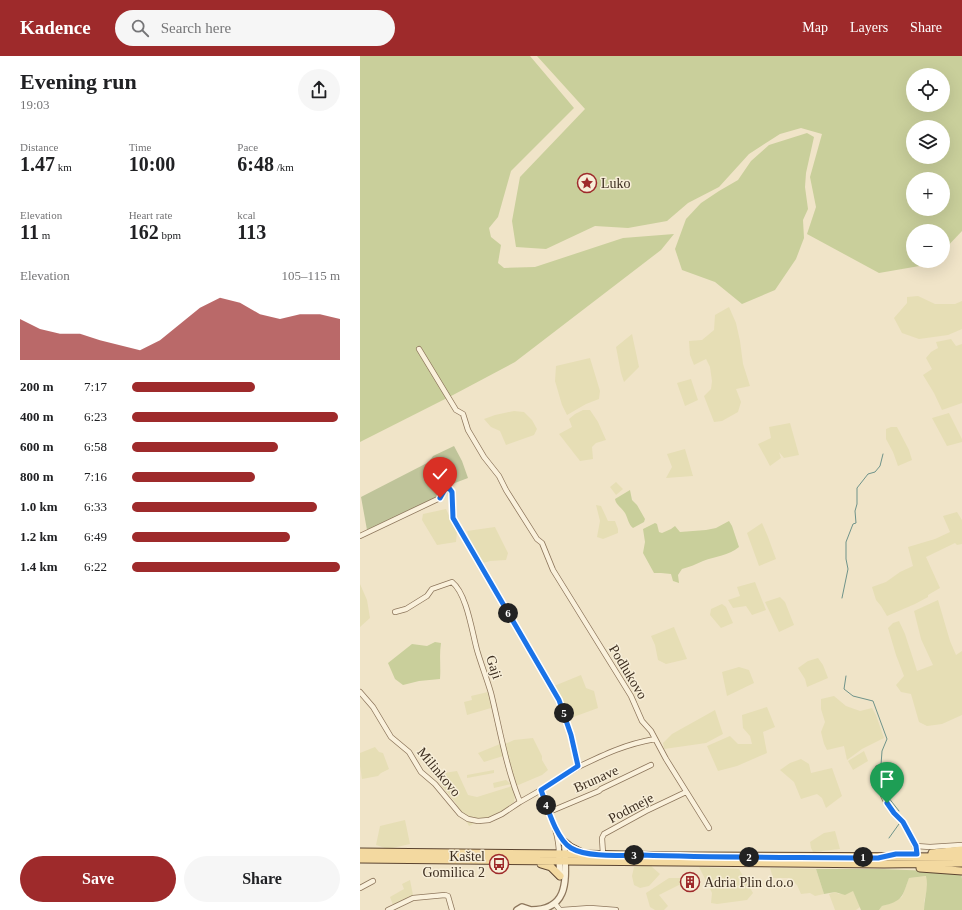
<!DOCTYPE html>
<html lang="en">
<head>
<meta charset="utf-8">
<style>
  body { margin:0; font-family:"Times New Roman",serif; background:#f6f6f6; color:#202124; height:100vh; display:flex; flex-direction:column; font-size:15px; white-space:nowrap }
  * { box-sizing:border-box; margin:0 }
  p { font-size:13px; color:#757577 }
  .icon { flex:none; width:22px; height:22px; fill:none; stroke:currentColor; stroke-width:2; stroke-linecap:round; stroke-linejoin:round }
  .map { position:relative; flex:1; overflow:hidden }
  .drawer { display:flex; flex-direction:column; background:#fff; width:360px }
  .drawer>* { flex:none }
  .tools { position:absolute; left:546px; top:12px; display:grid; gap:8px }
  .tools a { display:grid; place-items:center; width:44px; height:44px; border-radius:50%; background:#fff; box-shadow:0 4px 16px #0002; font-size:20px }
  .pin { position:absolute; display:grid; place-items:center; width:34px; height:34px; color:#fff; margin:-41px -17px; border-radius:50% 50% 50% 0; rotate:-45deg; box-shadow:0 0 4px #0007 }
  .pin .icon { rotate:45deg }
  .km { position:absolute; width:20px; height:20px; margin:-10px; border-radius:50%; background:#222; color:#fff; font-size:11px; line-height:20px; text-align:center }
  .round { display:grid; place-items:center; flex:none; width:42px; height:42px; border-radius:21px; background:#f6f6f6 }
  .summary { display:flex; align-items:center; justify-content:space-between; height:68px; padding:0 20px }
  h1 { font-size:22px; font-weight:800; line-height:30px }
  .metrics { display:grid; grid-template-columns:repeat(3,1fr); gap:6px; height:68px; padding:4px 20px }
  .metrics div { display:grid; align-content:center }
  .metrics b { font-size:20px; font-weight:800 }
  .metrics small { font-size:11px; font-weight:400 }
  .metrics p { font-size:11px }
  .chart { height:112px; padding:8px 20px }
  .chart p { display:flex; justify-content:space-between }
  .chart svg { width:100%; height:72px; margin-top:4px; fill:#9e2a2b; opacity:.7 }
  .button { display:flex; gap:8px; margin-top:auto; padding:8px 20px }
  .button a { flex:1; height:46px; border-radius:24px; background:#9e2a2b; color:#fff; font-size:16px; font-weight:800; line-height:46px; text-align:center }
  .button a+a { background:#f6f6f6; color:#202124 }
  ul { padding:0 20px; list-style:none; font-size:13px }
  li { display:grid; grid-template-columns:64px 48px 1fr; align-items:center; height:30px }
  li i { height:10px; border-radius:5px; background:#9e2a2b }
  header { display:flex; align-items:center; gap:24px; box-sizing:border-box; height:56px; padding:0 20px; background:#9e2a2b; color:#fff }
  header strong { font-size:19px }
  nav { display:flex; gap:22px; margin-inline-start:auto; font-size:14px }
  .search { width:280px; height:36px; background:#f6f6f6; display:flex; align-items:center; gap:10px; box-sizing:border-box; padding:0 14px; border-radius:22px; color:#757577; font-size:15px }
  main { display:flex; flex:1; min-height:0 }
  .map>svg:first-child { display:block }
</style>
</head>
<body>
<header>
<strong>Kadence</strong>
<div class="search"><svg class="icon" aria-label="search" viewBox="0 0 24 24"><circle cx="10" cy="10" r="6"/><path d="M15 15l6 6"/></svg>Search here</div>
<nav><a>Map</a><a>Layers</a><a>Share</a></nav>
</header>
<main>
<section class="drawer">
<div class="summary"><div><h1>Evening run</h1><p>19:03</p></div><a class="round"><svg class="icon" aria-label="share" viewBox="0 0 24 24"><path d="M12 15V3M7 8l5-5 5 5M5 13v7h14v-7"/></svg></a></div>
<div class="metrics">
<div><p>Distance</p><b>1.47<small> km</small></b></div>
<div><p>Time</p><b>10:00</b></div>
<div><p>Pace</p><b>6:48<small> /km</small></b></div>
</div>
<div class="metrics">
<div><p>Elevation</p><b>11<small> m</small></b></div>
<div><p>Heart rate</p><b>162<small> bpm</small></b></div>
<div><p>kcal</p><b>113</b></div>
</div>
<div class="chart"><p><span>Elevation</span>105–115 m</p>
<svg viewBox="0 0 160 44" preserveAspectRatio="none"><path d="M0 44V19L10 25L20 28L30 28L40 32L50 35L60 38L70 32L80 22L90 12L100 6L110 9L120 16L130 19L140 16L150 16L160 19V44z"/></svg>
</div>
<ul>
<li><b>200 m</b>7:17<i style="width:59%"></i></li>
<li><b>400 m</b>6:23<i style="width:99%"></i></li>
<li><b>600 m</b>6:58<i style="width:70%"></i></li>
<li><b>800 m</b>7:16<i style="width:59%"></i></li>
<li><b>1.0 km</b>6:33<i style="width:89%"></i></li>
<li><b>1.2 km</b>6:49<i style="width:76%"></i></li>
<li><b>1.4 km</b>6:22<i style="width:100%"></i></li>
</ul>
<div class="button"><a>Save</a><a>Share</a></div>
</section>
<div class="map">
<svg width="602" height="854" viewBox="0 0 602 854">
  <rect width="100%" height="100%" fill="#f0e4c8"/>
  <path fill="#e6deb5" d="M558,240l17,8h20l7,-3v28l-14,6 -29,4 -17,-6 -8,-15 13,-15v-6z
    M369,251l7,16 4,18 3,23 7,22 -14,3 5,13 -3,10 -16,9 -8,1 -10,-26 7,-7 1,-8 -2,-14 -4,-8 -12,6 -4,-10 -1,-14 13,-1 12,-10 1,-15z
    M272,278l7,33 -15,15 -3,-9 -5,-26z
    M591,283l5,7 6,-2v59l-20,7 -8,-17 -11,-18 9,-6 -6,-11 5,-6 7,-4 -2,-6z
    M230,302l10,33 -1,8 -13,5 -19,11 -5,-10 -7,-24 1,-15z
    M331,323l7,21 -13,6 -8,-23z
    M223,354h7l8,12 8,18 -10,3 -4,4 1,12 -13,2 -21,-27 13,-7 -3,-8 6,-5z
    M154,355l10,1 8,8 5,9 -3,6 -28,10 -6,-14 -9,-4 -7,-8 11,-4z
    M589,357l13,26v3l-15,4 -15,-28z
    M430,367l9,32 -15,3 -5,-6 2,6 -11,8 -12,-22 13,-6 -2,-11z
    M531,371h6l12,23 3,10 -14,6 -5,-14 -7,-13v-10z
    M325,393l8,27 -27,2 6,-11 -5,-13z
    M256,426l7,7 -7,6 -6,-8z
    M236,449l5,1 7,15h7l3,8v4l-15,6 -6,-2 3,-16z
    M86,453l11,23 -1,10 -19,3 -15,-25 1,-6z
    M597,456l5,8v24l-5,1 -2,-2 -29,14 14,31 -12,7v2l-13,7 -28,12 -6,-10 -5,-6 -4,-13 14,-5 14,-10 13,-6 -5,-19 27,-8 15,-7 -7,-16z
    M402,467l6,14 8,22 -17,7 -12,-33z
    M135,471l13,26 -2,7 -16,1 -7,2 -14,-24 -2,-8z
    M395,526l11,28 -14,5 -6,-9 -13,2 -5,-8 12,-4 -3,-9z
    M0,528l7,16 3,18 -10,9z
    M420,541l5,5 9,23 -15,7 -14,-30z
    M578,544l12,41 6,14 6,-4v64l-20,9 -15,2 -8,-4 -8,-28 -10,-2 -5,-7 8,-9 -8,-21 -8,-27 5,-5 6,-2 6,13 12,37 16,-6 -12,-26 -7,-28z
    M362,548l4,3 7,16 -12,5 -11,-13 1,-6z
    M314,571l13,32 -21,5 -8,-4 -3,-15 -4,-9z
    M458,602l5,7 5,13 -21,9 -2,-8 -7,-11 10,-7z
    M379,611l10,3 5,13 -27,13 -5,-24z
    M221,619l5,13 8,3 4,17 -30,11 -7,-22 -7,-11z
    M128,636l3,16 -24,7 -3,-13 8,-2 -1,-4z
    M474,640l12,10 14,5 12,-3 4,7 8,23 -22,11 -15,11 -3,-14 -17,4 -3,-6 -3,-12 4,-10 -4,-13v-10z
    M407,651l8,20 -12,5 4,21 -30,13 -19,5 -11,-25 23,-10 8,8h14l-2,-8 -7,-8 -1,-13z
    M355,654l8,24 -17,9 -42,6 -1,-6 9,-9z
    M173,682l9,18v4l6,10 -6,5 -26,11 -4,-13 -7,-29 9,-4z
    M140,688l3,12 -19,6 -6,-9z
    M15,691l4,5 4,1 6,16 -8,4 -3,3 -16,3 -2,-13v-13z
    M504,695l4,10 -15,9 -5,-9z
    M441,703l8,5 2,9 21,-5 10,28 -16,12 -4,-10 -5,-4 -16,5 -7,-17 -14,-12 10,-7z
    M134,714v3l-27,5v-3z
    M97,715l11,24 9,2 35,-11 3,9 -1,7 -12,9 -33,15 -14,-24 -14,-17 5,-5 -2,-7z
    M146,724l5,4 -17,4 -1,-5z
    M45,764l5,24 -22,5 -12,-4 4,-19z
    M475,775l5,18 -27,3 -2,-4 -1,-6 14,-9z
    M282,810h9l9,8 -11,12 -9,2 -6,-3 -2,-9 2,-9z
    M339,811l40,2 14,24 -6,7 -30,4 -6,-1 1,-10z
    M410,812l46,1 8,25 -9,2 -5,-3 -9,1 -4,-9 -8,-7h-16z
    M567,820l1,11 -4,14v9h-45l3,-4 9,-3 11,-6 7,-19z
    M309,822h14l4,3 -28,14 9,11 -4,4h-9l-5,-3 -4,-14z
    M50,824l3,15 -20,10 -3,-8 14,-8 -2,-5z
    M493,834l7,17 -4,3h-21l-6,-16 6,-2 4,2z"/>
  <path fill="#c9cf9b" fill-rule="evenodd" d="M0,0h170l44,52 -63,63 -13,46 -9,11 2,9 10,8 -3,18 6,5 31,-1 88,-29 51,-4 -13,16 -146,112 -62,33 -93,47z
    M177,0h425v175l-19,20v-20h-30v30h21l-3,3 -52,9 -72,-39 9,-27 -6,-30 12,-43 -21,-6 -21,6 -31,20 -30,33 -31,16 -21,18 -39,7 -33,-2 -49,23 -30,-2 -4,-26 8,-44 65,-68zM553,19h30v30h-30zM553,71h30v30h-30zM553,123h30v30h-30z
    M447,77l7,4 -8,36 -1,14 3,22 -5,11 1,18 -8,21 -21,31 -33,14 -27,-22 -33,-12 -7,-21 11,-30 15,-16 18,-12 19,-11 13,-19 18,-16z
    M270,434l2,10 5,5 8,14 -1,3 -11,6c-5,-4 -5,-10 -8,-15 -4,-6 -9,-8 -10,-14z
    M369,465l3,5 7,21c-11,9 -23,9 -36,14 -7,3 -13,6 -21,8l-4,6 1,8 -6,-2 -2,-7 -10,-1h-7l-11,-20 2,-11 -2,-13 12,-6 2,1 2,8 3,1 9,-4 4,-3 5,6 26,-2 10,-2z
    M75,586l6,1c-2,12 0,24 -1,36l-21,2 -16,4 -8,-6 -7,-16 24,-19 15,2z
    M456,813h63l82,3 1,7v31h-38c0,-12 5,-22 2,-34l-17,2c-7,19 -6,23 -27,28l-3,4h-18l-8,-19 -8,4 -10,-3 -11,2z"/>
  <path fill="#bfc49a" d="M94,390l8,15 6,17 -29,11 1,7 -73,34 -6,-33 68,-35 4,-6z"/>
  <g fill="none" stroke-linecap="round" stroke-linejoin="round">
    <path stroke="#6f938a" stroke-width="1" d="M482,542l6,-29 -2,-10v-17l7,-18 3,-1 -1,-12 2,-7v-16l11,-14 7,-2 5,-6 3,-12
      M486,620l-2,13 9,7 20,5 14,38 -5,12 -1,14 7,32 11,14
      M529,782l10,-14"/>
    <g stroke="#8d765c" stroke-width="6">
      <path id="minor" d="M59,293l37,61 7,4 5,16 16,27 15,19 7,14 31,49 5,4 11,27 78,126 11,25 9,10 15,28 43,69
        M0,480l80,-38 5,-9 4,-1 3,4 1,25 106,183 12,35 7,32 -37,23c7,21 18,41 18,64
        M35,556l11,-3 21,-13 5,-7 20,-7c15,12 20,50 25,68 4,14 10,29 14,43 9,37 15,74 29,109l21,-12
        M0,636l13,15 18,30 18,15 12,20 14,12 25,30 8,5 10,2 11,-1 13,-6 18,-12
        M218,711c27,-13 48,-23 77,-28
        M518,712c-1,15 5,32 15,44 3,4 8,6 11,11 5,9 11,20 13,31
        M189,756l50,-21 2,-2 50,-24
        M197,775l7,11 1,12
        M556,790l14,1 32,-2
        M243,798l-1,-16 2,-4 42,-23 40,-19
        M0,832l13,-7
        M196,849l4,5h2l28,-2 26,2
        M28,854l25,-12 32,-3 3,1 4,14"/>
    </g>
    <g stroke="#8d765c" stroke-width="8">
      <path id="tertiary" d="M199,801l1,19
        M157,854l5,-3c3,1 6,2 9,3 36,0 35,-27 34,-53"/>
    </g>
    <g stroke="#5b4430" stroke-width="9">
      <path id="primary" d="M204,786l6,5 10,5
        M0,796l214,2 103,2 285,1
        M572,797l30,-3
        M0,803l524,5 78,-1
        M181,808l10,3 9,9
        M560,812l42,3"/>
    </g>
    <use href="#minor" stroke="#faf1dc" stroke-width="4.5"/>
    <use href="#tertiary" stroke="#faf1dc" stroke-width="5.5"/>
    <use href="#primary" stroke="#f3d9a0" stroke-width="7"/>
  </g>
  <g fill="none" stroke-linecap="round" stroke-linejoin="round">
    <g stroke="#fff" stroke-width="8">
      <path id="route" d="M80,442l5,-9 4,-1 3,4 1,26 106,182 12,35 7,31 -37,24c6,16 15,49 30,58 17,10 51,7 71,7 79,3 158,2 236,3l18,-4h21l-1,-8 -13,-24 -9,-9 -7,-10"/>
    </g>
    <use href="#route" stroke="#1a73e8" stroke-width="5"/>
  </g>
  <defs>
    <g id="sight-ring" transform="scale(1)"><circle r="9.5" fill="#f7eed8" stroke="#9e2a2b" stroke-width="1.5"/><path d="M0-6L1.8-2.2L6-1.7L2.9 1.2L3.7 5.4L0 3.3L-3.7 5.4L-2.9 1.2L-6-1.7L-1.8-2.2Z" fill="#9e2a2b"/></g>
    <g id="bus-ring" transform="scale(1)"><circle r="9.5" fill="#f7eed8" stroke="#9e2a2b" stroke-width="1.5"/><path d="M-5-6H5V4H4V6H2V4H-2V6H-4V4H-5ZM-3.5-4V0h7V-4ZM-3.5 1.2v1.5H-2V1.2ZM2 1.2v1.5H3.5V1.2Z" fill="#9e2a2b"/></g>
    <g id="building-ring" transform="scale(1)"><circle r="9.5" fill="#f7eed8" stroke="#9e2a2b" stroke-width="1.5"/><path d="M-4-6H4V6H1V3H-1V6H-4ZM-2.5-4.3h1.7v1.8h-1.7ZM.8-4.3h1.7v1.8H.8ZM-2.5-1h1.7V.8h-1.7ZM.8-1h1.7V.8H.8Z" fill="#9e2a2b"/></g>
  </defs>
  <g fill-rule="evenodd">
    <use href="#sight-ring" x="227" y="127"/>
    <use href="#bus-ring" x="139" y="808"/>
    <use href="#building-ring" x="330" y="826"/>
  </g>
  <g text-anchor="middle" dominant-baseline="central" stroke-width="3" stroke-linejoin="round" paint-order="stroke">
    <g font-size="14" fill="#3d2e20" stroke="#f7eed8" text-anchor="start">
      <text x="241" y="127">Luko</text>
      <text x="125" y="800" text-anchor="end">Kaštel<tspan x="125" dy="16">Gomilica 2</tspan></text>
      <text x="344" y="826">Adria Plin d.o.o</text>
    </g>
    <g font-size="14" fill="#3d2e20" stroke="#f7eed8">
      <text transform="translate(134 611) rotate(72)">Gaji</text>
      <text transform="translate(268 616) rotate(59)">Podlukovo</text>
      <text transform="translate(79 716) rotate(50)">Milinkovo</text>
      <text transform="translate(236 723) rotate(-24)">Brunave</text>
      <text transform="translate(271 752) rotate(-28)">Podmeje</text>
    </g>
  </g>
</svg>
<div class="tools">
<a><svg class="icon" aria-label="locate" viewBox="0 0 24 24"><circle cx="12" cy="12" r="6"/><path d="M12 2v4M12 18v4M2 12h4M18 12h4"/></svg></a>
<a><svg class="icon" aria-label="layers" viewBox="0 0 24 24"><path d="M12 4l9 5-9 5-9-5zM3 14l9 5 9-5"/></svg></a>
<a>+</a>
<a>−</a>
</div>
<div class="pin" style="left:527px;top:747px;background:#1e9e55"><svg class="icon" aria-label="arrive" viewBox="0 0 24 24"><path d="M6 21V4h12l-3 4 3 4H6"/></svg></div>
<div class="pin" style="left:80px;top:442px;background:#d93025"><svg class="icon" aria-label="check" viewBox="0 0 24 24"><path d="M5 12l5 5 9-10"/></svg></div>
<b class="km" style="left:503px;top:801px">1</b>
<b class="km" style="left:389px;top:801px">2</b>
<b class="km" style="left:274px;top:799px">3</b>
<b class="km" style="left:186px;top:749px">4</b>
<b class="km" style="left:204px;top:657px">5</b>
<b class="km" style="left:148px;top:557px">6</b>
</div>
</main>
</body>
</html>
